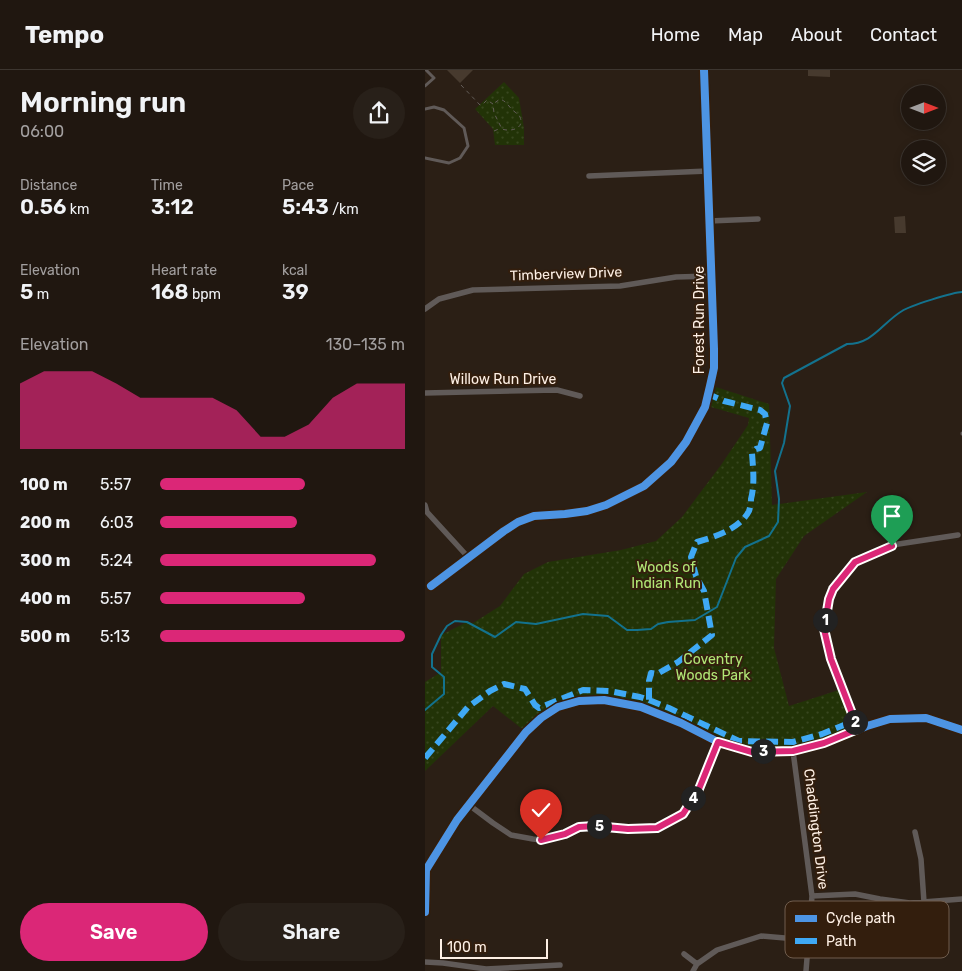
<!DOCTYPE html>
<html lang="en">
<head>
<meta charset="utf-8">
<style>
  body { margin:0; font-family:Rubik,sans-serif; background:#282019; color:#f1f3f6; height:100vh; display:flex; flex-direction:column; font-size:19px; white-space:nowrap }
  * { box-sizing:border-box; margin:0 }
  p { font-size:16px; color:#a29f9f }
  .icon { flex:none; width:28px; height:28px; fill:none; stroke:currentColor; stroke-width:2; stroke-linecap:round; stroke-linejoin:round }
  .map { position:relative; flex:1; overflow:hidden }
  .panel { display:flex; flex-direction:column; background:#201710; width:425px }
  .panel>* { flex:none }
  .needle { width:32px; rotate:90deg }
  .fabs { position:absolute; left:476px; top:15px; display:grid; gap:10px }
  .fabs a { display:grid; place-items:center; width:45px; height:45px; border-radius:50%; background:#201710; box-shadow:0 2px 8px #0003,0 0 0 1px #3d3630; font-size:25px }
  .scale { position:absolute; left:15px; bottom:12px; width:108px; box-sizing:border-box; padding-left:5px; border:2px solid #fef0e5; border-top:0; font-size:14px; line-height:18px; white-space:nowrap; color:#fef0e5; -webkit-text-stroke:4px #331e0d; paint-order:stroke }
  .pin { position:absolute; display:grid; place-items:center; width:42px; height:42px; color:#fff; margin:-51px -21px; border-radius:50% 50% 50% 0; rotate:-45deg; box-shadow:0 0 5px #0007 }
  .pin .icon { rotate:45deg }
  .km { position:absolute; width:25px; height:25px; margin:-12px; border-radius:50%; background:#222; color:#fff; font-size:14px; line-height:25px; text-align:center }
  .round { display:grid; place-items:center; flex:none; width:52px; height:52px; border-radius:26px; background:#282019 }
  .head { display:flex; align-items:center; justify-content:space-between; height:85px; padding:0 20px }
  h1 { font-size:28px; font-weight:600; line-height:38px }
  .figures { display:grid; grid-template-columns:repeat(3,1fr); gap:8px; height:85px; padding:5px 20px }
  .figures div { display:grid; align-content:center }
  .figures b { font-size:21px; font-weight:600 }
  .figures small { font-size:14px; font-weight:400 }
  .figures p { font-size:14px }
  .chart { height:140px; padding:10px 20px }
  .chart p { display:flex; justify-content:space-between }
  .chart svg { width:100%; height:90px; margin-top:5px; fill:#db2777; opacity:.7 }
  .cta { display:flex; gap:10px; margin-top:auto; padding:10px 20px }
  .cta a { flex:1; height:58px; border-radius:30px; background:#db2777; color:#fff; font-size:20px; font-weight:600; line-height:58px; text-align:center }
  .cta a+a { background:#282019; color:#f1f3f6 }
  ul { padding:0 20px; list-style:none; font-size:16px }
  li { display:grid; grid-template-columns:80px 60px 1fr; align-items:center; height:38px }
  li i { height:12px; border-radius:6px; background:#db2777 }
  header { display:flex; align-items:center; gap:30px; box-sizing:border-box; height:70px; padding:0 25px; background:#201710; border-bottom:1px solid #3d3630 }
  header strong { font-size:24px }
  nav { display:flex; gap:28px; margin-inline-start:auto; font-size:18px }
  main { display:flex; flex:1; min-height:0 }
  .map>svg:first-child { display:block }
</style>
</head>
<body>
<header>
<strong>Tempo</strong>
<nav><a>Home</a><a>Map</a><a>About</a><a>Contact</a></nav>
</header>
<main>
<section class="panel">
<div class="head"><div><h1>Morning run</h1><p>06:00</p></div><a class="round"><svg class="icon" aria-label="share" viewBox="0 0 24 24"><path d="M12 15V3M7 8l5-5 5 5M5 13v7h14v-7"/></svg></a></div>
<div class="figures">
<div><p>Distance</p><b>0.56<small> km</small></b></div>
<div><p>Time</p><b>3:12</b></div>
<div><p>Pace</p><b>5:43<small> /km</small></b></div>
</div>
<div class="figures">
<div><p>Elevation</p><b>5<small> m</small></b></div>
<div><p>Heart rate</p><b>168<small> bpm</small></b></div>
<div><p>kcal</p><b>39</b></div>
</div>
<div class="chart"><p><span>Elevation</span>130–135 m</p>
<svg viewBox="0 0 160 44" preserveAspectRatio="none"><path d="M0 44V12L10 6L20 6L30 6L40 12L50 19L60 19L70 19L80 19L90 25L100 38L110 38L120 32L130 19L140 12L150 12L160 12V44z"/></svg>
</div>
<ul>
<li><b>100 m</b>5:57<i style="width:59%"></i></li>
<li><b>200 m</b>6:03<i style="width:56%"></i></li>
<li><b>300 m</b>5:24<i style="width:88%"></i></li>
<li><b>400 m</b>5:57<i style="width:59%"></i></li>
<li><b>500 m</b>5:13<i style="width:100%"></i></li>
</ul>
<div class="cta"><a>Save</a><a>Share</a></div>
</section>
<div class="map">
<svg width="537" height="901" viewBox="0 0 537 901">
  <defs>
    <pattern id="park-dots" width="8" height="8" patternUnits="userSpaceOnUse" patternTransform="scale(1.25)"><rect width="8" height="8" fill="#223307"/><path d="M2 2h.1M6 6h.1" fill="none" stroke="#38471f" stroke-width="1.8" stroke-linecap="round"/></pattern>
  </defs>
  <rect width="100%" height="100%" fill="#2b1f15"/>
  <path fill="url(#park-dots)" d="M79,12l15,16 5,30v17h-29l-2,-16 -18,-20z
    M291,317l53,17 3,101 95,-13 -63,44 -28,43 -2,69 15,58 53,-17 16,40 -65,22 -41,1 -34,-10 -77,-35 -37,-7 -46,7 -32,25 -33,-26 -68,65v-89l16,-10v-37l26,-13 6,1 27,-17 24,-32 24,-12 73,-12 35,-9 26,-24 39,-52 27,-40 1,-7 -38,-11z"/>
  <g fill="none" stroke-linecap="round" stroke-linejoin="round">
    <path stroke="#13728e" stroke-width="2" d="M0,640l19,-16v-17l-12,-10v-13l9,-19 6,-9 8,-5 12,1 28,15 21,-15 20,2 47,-10 25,2 19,14h10l14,-1 7,-5 10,-2 27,-2 22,-13 19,-49 9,-11 24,-11 9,-14 1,-23 -4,-28 9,-28 6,-37 -6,-17 -2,-6 2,-5 63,-34c26,0 35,-21 55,-33 7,-5 52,-19 60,-19"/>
  </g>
  <path fill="#473a2e" d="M22,0h26l-13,13z
    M383,0h22v7l-22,-1z
    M480,146l1,17h-11l-1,-16z"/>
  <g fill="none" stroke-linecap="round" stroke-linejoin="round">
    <path stroke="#645e5a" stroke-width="1" stroke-dasharray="4 4" stroke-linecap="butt" d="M36,15l19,20h2l5,-5 6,4 1,9 8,16c8,3 23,0 18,-12 -2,-4 -2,-2 -5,-5 -6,-4 -7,-10 -15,-13l-7,5
      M69,61l7,-3"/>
    <path stroke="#605a58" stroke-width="3" d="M0,16l9,-8 -8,-8
      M0,39l9,-2 10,3 20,18 4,18 -8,12 -11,5 -24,-5
      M537,363v1"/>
    <path stroke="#605a58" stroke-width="5.5" d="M164,106l119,-5
      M284,151l49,-2
      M0,239l14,-10 34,-9 147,-4 56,-9 36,-1
      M0,323l132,-3 23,6
      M0,435l2,7 41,45
      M6,516l73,-55 14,-9 16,-6 31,-2 22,-3 19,-6 38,-19 27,-24 15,-20 19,-35 5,-21 4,-18v-19l-10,-279
      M433,659l-27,-70 -7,-30 5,-30 4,-10 22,-27 37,-17 66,-10
      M368,681l19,145 -6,75
      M44,735l24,18 18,12 22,4 8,1 24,-6 14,-7 16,-1 33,3 29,-1 26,-14 16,-25 19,-47
      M490,762l6,27 3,43
      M1,800l31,-50 69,-88 15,-14 17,-11 21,-6 25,-1 37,7 40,16 37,19 34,10 41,-1 31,-8 43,-17 23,-7 36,-1 36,12
      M387,826l43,-2 25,5 30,4 52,-4
      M259,884l13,10
      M0,892l18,1 43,6 74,-4
      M268,901l4,-7 20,-14 44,-14 47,4"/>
    <path stroke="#3fa9f5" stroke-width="6" stroke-dasharray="12 6" stroke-linecap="butt" d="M224,630l20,8 70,33 54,1 29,-8 22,-9
      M0,688l43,-51 22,-16 14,-7 21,5 10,16 4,3 44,-18 26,1 31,6 9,3v-19l2,-8 6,1 21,-12 34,-27 -8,-44 -8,-15 -5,-19 6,-15c17,-5 43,-13 52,-31 1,-3 2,-8 2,-12 4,-16 2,-30 1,-46l4,-4 4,-1 7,-25 -2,-9 -5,-4 -36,-9 -16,-7"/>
    <g stroke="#331e0d" stroke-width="11">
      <path id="cycleway" d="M6,516l73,-55 14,-9 16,-6 31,-2 22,-3 19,-6 38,-19 27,-24 15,-20 19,-35 5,-21 4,-18v-19l-10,-279
        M0,842l1,-42 31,-50 69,-88 15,-14 17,-11 21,-6 25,-1 37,7 40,16 37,19 34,10 41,-1 31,-8 43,-17 23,-7 36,-1 36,12"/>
    </g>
    <use href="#cycleway" stroke="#4d94e3" stroke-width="8"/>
  </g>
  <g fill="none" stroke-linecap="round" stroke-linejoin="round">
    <g stroke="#fff" stroke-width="10">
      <path id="route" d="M116,770l24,-6 14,-7 16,-1 33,3 29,-1 26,-14 16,-25 19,-47 34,10 41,-1 31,-8 34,-14 -27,-70 -7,-30 5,-30 4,-10 22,-27 37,-16"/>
    </g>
    <use href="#route" stroke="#db2777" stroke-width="6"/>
  </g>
  <g text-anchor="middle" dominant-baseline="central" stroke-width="4" stroke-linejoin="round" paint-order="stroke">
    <g font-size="14" fill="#fef0e5" stroke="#331e0d">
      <text transform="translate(141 204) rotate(-2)">Timberview Drive</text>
      <text transform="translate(274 250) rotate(-90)">Forest Run Drive</text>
      <text x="78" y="309">Willow Run Drive</text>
      <text transform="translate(391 759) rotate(83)">Chaddington Drive</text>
    </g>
    <g font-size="14" fill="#b1e776" stroke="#331e0d">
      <text x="241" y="497">Woods of<tspan x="241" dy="16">Indian Run</tspan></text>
      <text x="288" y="589">Coventry<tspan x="288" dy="16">Woods Park</tspan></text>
    </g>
  </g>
  <rect x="360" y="831" width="164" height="57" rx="8" fill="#331e0d" stroke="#705d4e" stroke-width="1"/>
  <rect x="370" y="845" width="22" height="7" fill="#4d94e3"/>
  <rect x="370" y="868" width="22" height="6" fill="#3fa9f5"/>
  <g font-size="14" fill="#fef0e5">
    <text x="401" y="853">Cycle path</text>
    <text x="401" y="876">Path</text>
  </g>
</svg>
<div class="fabs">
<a><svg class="needle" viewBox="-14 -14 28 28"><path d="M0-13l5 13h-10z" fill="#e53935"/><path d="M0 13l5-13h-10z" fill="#a29f9f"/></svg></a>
<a><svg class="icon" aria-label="layers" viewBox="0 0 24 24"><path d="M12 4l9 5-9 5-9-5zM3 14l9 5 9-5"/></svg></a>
</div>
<div class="scale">100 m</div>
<div class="pin" style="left:467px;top:476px;background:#1e9e55"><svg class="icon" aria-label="arrive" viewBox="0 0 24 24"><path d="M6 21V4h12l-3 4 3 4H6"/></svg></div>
<div class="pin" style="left:116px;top:770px;background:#d93025"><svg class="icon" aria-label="check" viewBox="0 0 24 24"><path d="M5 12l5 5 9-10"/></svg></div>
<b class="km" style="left:400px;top:550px">1</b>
<b class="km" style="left:430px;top:652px">2</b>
<b class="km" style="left:338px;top:681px">3</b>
<b class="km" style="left:268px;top:728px">4</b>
<b class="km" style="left:174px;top:756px">5</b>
</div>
</main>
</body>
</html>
